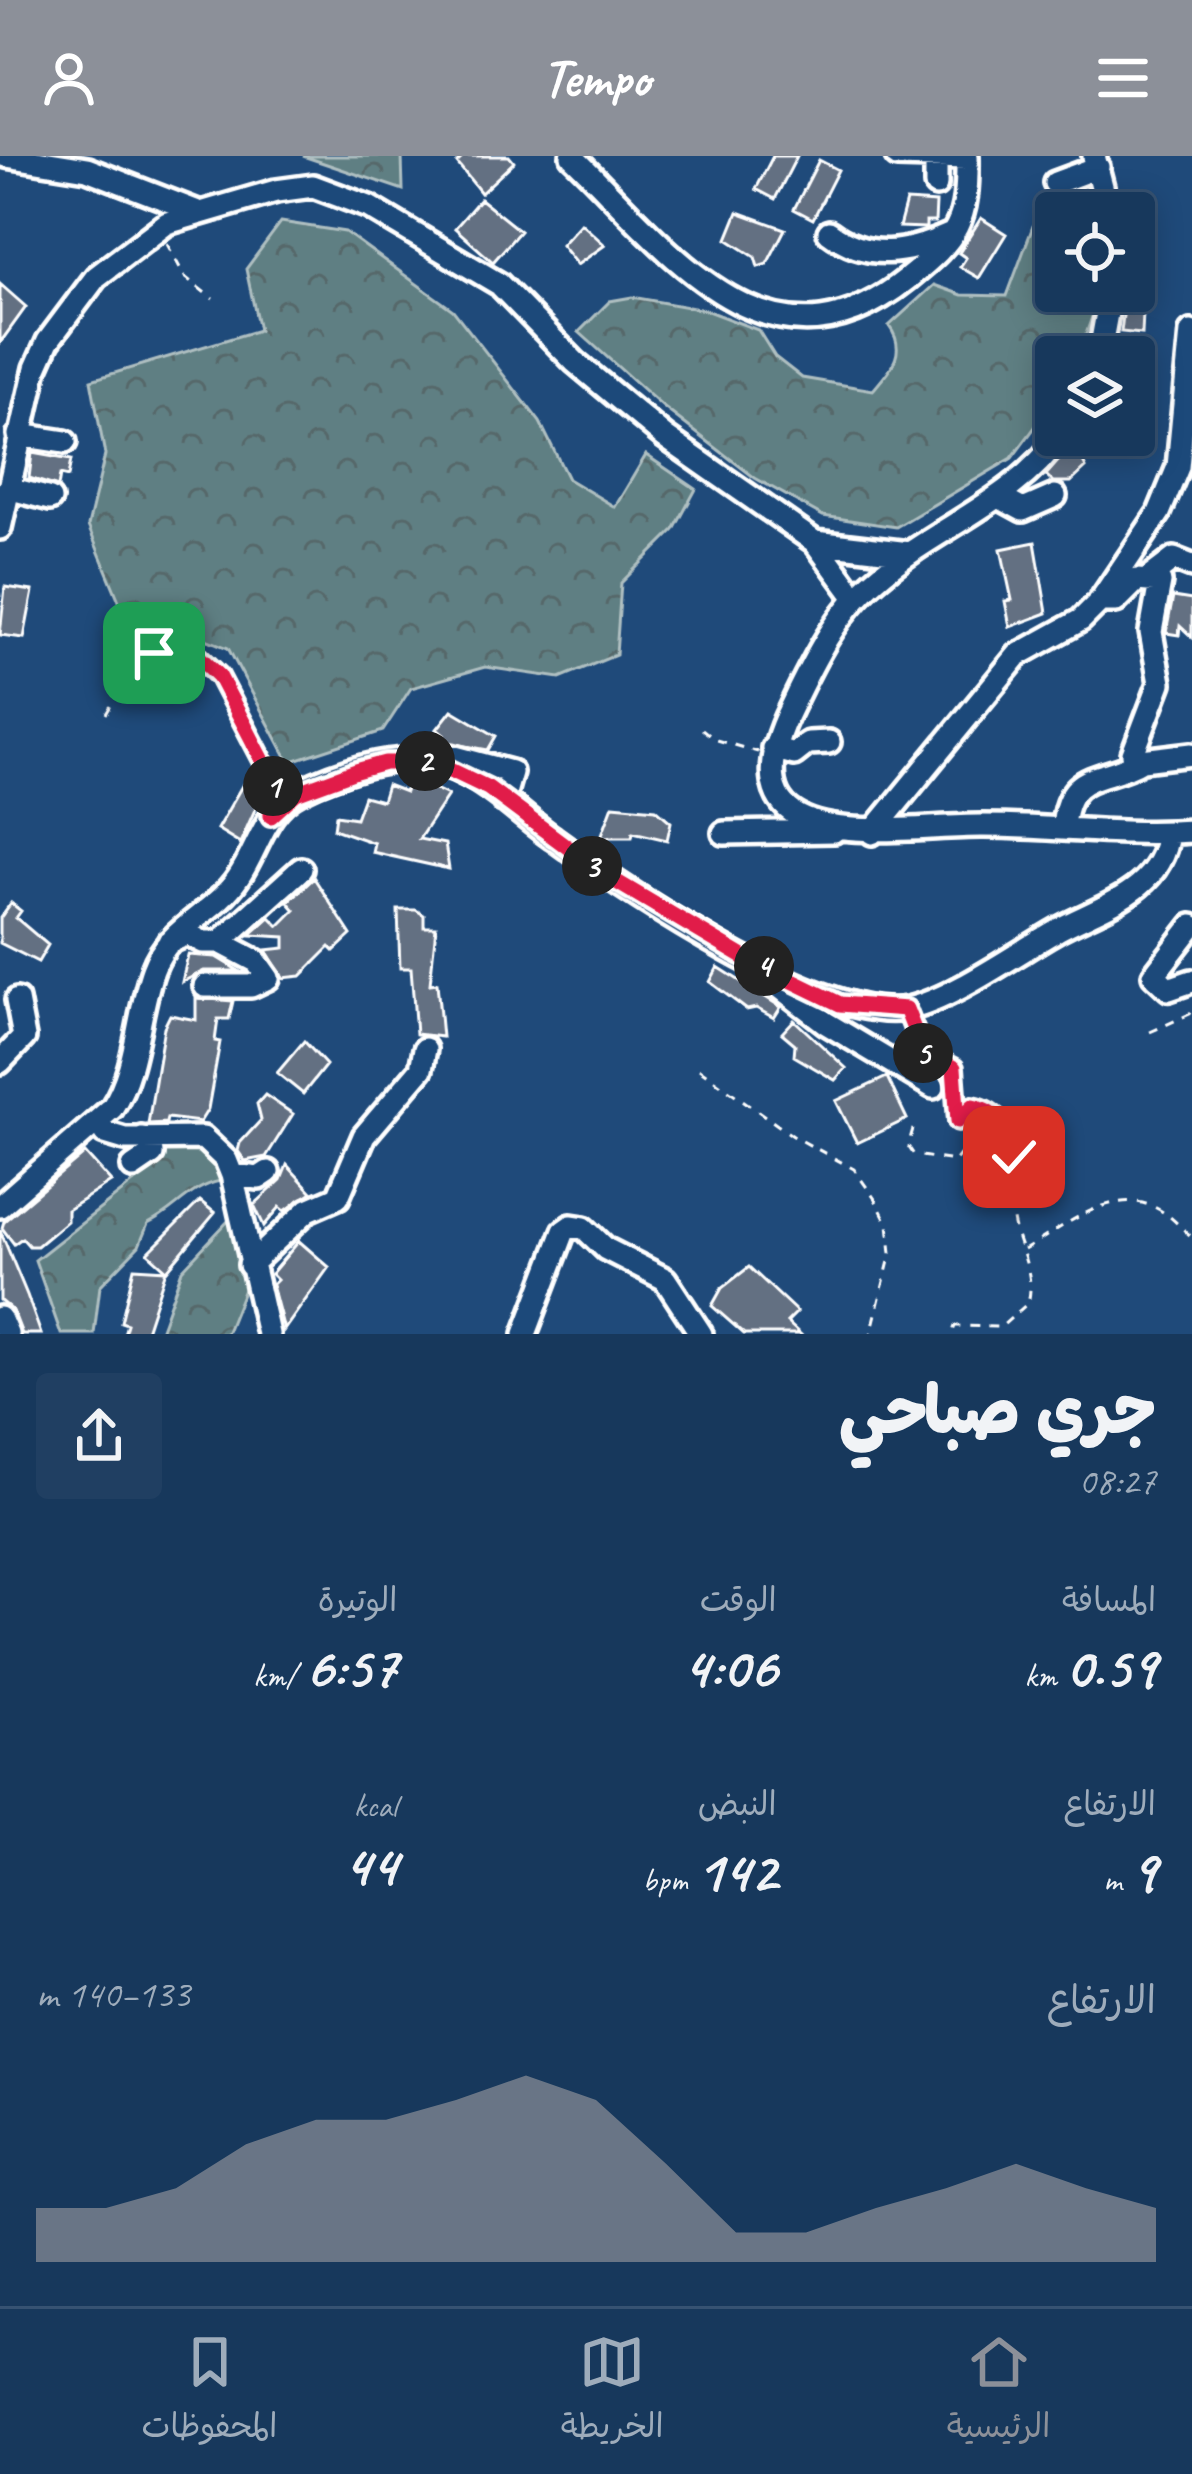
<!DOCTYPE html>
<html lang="ar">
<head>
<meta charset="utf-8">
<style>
  body { margin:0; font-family:Caveat,"Playpen Sans Arabic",sans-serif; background:#203f62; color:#f1f3f6; direction:rtl; height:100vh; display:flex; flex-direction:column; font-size:45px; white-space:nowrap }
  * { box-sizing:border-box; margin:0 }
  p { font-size:39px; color:#9eacbb }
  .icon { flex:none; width:66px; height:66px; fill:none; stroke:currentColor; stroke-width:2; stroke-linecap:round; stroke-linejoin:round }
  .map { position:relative; height:1178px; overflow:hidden; direction:ltr }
  .details { display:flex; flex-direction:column; background:#17385c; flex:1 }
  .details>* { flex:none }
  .controls { position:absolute; left:1035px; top:36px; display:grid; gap:24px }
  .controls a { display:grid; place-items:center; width:120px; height:120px; border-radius:12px; background:#17385c; box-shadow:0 6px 30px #0003,0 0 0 3px #365272; font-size:60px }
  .pin { position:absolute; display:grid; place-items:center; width:102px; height:102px; color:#fff; margin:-51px; border-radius:24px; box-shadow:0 6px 18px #0006 }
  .km { position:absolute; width:60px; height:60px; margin:-30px; border-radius:50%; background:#222; color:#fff; font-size:33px; line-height:60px; text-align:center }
  .round { display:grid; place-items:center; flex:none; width:126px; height:126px; border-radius:12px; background:#203f62 }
  .head { display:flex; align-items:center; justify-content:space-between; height:204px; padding:0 36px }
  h1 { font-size:66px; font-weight:800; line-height:90px }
  .stats { display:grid; grid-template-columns:repeat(3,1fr); gap:18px; height:204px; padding:12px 36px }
  .stats div { display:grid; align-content:center }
  .stats b { font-size:60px; font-weight:800 }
  .stats small { font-size:33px; font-weight:400 }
  .stats p { font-size:33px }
  .chart { height:336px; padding:24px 36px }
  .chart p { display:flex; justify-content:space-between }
  .chart svg { width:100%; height:216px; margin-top:12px; fill:#8c9099; opacity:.7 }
  header { display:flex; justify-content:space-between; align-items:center; height:156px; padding:0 36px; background:#8c9099; color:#fff; font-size:54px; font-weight:800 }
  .dock { display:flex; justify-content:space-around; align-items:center; height:168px; border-top:3px solid #365272; background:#17385c; font-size:33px; color:#9eacbb }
  .dock a { display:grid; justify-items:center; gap:6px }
  .dock .selected { color:#8c9099 }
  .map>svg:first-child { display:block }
</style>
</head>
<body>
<header><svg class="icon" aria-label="menu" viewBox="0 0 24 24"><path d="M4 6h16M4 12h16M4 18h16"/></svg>Tempo<svg class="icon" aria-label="person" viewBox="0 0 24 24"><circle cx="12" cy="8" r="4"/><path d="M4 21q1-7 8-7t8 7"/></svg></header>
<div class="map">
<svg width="1192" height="1178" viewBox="0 0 1192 1178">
  <defs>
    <pattern id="forest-crowns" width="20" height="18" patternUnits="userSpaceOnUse" patternTransform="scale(3)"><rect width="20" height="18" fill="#5f7f83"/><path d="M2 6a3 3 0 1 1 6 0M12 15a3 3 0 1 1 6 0" fill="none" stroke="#56686a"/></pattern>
  </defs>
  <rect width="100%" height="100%" fill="#1f4a7a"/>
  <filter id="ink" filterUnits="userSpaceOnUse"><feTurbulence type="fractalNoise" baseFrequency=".00833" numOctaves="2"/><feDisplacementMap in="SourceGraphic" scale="24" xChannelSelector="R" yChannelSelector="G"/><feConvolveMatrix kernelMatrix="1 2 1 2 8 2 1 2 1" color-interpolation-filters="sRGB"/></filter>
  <g filter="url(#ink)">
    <path fill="url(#forest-crowns)" stroke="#afbfc1" stroke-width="3" d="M303,0h99l1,34z
      M281,66l64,10 108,78 87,112 28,57 47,28 31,-52 50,34 -22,41 -53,53 -5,72 -56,23 -75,-11 -74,21 -28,43 -94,31 -61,-114 -59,-24 -35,13 -46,-111 17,-71 -14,-75 168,-50 -13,-61z
      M1033,70l23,7v58h37v23l-15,43h-22v42l-44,59 -116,69 -73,-11 -68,-38 -92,-71 -84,-75 31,-31 22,-4 73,13 53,20 17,27 27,21 71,12c18,-21 35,-38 16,-64l45,-41 28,10 45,1z
      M194,988l21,18 5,19c-32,7 -44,30 -72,43l-9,22 -39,40 -6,48h-33l-26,-74 107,-84 23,-30z
      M229,1064l21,54 -24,60h-67l23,-64z"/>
    <path fill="#636f82" stroke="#fff" stroke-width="3" d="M464,0h45l5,6 -33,31 -24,-30z
      M773,0h24l-22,43 -19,-10z
      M819,4l19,10 -25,49 -19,-10z
      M480,43l40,32 -27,31 -38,-34z
      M906,45l30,2 -1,19h-9v6l-27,-1z
      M738,56l47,17 -18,35 -9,3 -3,-10 -28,-18z
      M981,62l25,16 -27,44 -19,-11 6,-9 -7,-5z
      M581,67l24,22 -28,20 -16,-20z
      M0,128l26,23 -26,36z
      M1126,135h18l-2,43 -21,-2z
      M1068,294l6,6 4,-4 8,16 -15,14h-18l-7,-7z
      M32,297l39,7 -3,17 -8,-2 -2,12 -29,-9z
      M1035,386l12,71 -37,14 -5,-26 7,-1 -11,-51z
      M5,431l28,4 -9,47 -24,-3z
      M1173,441l19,3v37l-12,-11 -1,9 -13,-2z
      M452,554l44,26 -8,14 -49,-9 5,-6 -7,-6z
      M410,621l38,18 -29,44 26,5 4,25 -77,-17 2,-9 -40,-14 2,-14 20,3 8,-22 18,5 5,-16 18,7z
      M243,628l18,12 -21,47 -23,-14z
      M613,649l43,4 15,13 -4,18 -34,-8 -1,5h-31z
      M314,722l37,57 -17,16 -4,-4 -29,29 -18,2 -17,-28 19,-2v-11l-35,-2 20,-18 9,9 16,-16 -7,-8z
      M11,747l10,8 -5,7 32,27 -10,17 -38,-19v-25z
      M398,754h18l8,5v12h12l-6,57 7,-1 5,54 -26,-3 -5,-66h-11z
      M188,799l28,2 23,14h-35l-22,11z
      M718,811l63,40 -7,11 -18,-10 -9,2 -37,-28z
      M196,842l37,3 -4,18h-11l-3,22 5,1 -12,67 -8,13 -33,-4 -1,5 -18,1 16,-97 6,-12 26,5z
      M794,864l52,48 -11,12 -41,-24 1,-12 -13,-11z
      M304,885l22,24 -23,29 -26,-21z
      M887,921l20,42 -50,24 -21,-42z
      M265,939l28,19 -27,43 -21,4 -7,-10 2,-8 21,-23 -4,-16z
      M85,997l26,29 -44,28v11l-30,25h-8l-7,-8 -8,6 -12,-16 2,-7z
      M287,1009l25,27 -27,19 -5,-4 -16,19 -10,-21 27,-25z
      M200,1045l15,12 -48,57 -19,-17z
      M0,1074l27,65 14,39h-19l-9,-23 -13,-11z
      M299,1085l30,26 -45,63 -12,-45 5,-5 -6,-6z
      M749,1111l48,45 -10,10 13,12h-56l-32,-28 10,-18z
      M134,1112l32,2 -21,64h-21l3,-10 -6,-2z"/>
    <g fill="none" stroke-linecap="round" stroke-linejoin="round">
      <g stroke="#fff" stroke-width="30">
        <path id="minor" d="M6,0l81,13 111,43
          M572,0c92,88 195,236 335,123 52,-42 61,-57 60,-123
          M897,0l70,2
          M1094,0l15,57
          M936,2v27
          M1055,27l43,-16
          M829,76c38,29 78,22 120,3
          M1099,201l12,-66
          M19,279l46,7
          M1061,279c-46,67 -126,92 -185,144 -39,33 -63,82 -85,128 -78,158 107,118 192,119 70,0 139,10 209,5
          M8,332l42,11
          M999,341l24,13 32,-14
          M0,372l36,-160 12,-27 48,-64 71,-54 109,-32 37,-5 56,21 130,77 76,78 90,75 150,105 41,56
          M815,386l94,11
          M1149,422l25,-19 18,7
          M1105,445h11l21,-21 23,2 -9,50 9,51 -27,71 9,6 50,-6
          M773,592l21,6 14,-11 21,-1
          M451,600l60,16 -8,28
          M1063,672c4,-60 41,-45 79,-68
          M724,677l110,-2
          M872,677l146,-178 63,-35 19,-19 59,-88 19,-46 13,-135
          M1192,770l-38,49 15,14 23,-8
          M169,786l19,-8 15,8h17l81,-73
          M763,818l63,49 107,64
          M205,830h46l17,-8 -12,-17 -36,-19
          M0,906l24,-25 -7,-37
          M99,967l6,10 20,6 78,-1 23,22 6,15 36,159
          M133,1011l19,-13 -1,-9 -9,-7
          M232,1019l27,3 9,-6
          M0,1050l112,-98c26,-40 25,-94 41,-138 15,-43 61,-56 85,-92 21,-30 26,-69 62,-87 36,-18 91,-37 131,-29 48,8 84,50 122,76 70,51 270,187 354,171 45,-9 111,-57 152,-80 45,-24 102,-38 109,-96
          M250,1109l58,-55 30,-13 26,-61 57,-67 4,-20
          M0,1162l7,16
          M525,1178l39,-103 7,-5 13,2 22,21 59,30 36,55"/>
      </g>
      <path stroke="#fff" stroke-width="3" stroke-dasharray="9 9" stroke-linecap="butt" d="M167,88l18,33 28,22
        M106,558c24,-42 48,-78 100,-55l64,115 2,16
        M702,573l14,11 42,12
        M911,871l12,25 31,16 3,51
        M1150,876l42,-19
        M699,913l94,67 61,33 21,30 13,25 3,29 -20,81
        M913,973l-5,17 6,9 41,6 11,-14 -8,-26 14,-15c58,12 34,72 41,114 5,29 23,52 15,83l-27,24 -46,-1 -3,8
        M1024,1094c40,-23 92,-69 139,-38 10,6 19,17 29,25"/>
      <use href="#minor" stroke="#1f4a7a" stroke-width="21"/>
    </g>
  </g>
  <g fill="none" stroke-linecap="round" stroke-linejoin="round" filter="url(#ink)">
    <g stroke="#fff" stroke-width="24">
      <path id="route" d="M154,497l42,1 23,22 51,98 1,42 25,-23 60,-22 29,-8h51l52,25 117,87 140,83 95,46 66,5 17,43 31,16 4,53 15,-15c26,5 36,25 41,51"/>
    </g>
    <use href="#route" stroke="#e11d48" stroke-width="15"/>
  </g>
</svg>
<div class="controls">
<a><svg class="icon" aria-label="locate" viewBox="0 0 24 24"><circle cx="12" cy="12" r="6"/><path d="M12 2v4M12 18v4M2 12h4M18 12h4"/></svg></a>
<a><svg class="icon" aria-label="layers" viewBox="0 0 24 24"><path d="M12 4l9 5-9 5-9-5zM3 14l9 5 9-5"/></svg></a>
</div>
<div class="pin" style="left:154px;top:497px;background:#1e9e55"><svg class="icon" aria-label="arrive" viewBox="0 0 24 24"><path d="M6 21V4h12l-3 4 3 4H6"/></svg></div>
<div class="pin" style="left:1014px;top:1001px;background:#d93025"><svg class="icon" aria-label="check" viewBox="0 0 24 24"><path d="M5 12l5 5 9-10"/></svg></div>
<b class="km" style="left:273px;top:630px">1</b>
<b class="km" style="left:425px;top:605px">2</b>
<b class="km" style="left:592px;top:710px">3</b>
<b class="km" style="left:764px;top:810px">4</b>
<b class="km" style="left:923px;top:897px">5</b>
</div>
<section class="details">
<div class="head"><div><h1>جري صباحي</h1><p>08:27</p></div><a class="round"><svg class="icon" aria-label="share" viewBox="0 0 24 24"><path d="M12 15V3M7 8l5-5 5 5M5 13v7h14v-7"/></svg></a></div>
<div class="stats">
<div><p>المسافة</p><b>0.59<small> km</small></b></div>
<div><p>الوقت</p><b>4:06</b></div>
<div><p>الوتيرة</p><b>6:57<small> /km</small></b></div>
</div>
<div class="stats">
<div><p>الارتفاع</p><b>9<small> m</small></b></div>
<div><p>النبض</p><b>142<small> bpm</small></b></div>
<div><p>kcal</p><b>44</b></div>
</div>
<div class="chart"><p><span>الارتفاع</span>133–140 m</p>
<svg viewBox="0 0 160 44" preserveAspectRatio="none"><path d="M0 44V33L10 33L20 29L30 20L40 15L50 15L60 11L70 6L80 11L90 24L100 38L110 38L120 33L130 29L140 24L150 29L160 33V44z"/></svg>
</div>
</section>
<nav class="dock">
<a class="selected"><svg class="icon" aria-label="home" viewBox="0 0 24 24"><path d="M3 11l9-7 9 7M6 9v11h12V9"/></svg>الرئيسية</a>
<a><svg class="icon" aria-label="map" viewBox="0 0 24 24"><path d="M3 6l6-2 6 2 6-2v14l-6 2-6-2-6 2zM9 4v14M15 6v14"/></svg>الخريطة</a>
<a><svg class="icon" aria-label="saved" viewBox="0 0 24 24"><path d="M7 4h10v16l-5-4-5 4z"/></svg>المحفوظات</a>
</nav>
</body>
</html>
